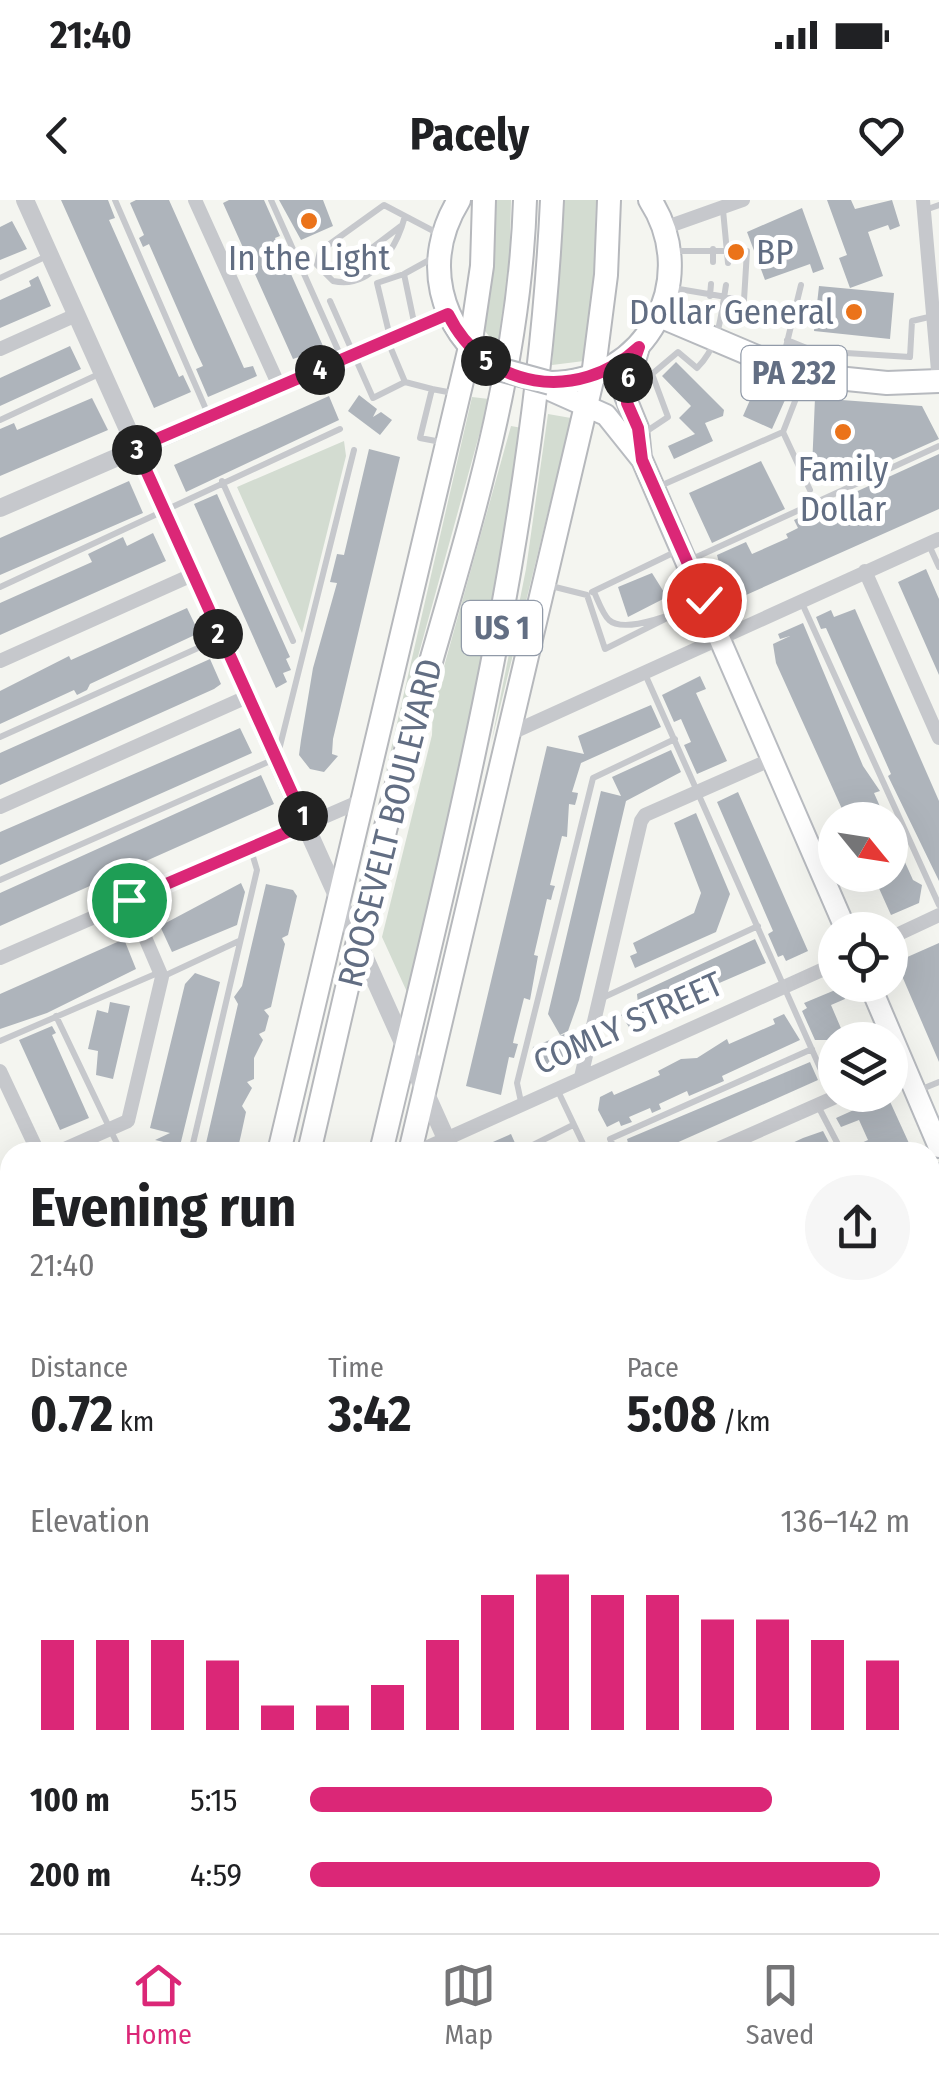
<!DOCTYPE html>
<html lang="en">
<head>
<meta charset="utf-8">
<style>
  body { margin:0; font-family:"Fira Sans Condensed",sans-serif; background:#f6f6f6; color:#202124; height:100vh; display:flex; flex-direction:column; font-size:38px; white-space:nowrap }
  * { box-sizing:border-box; margin:0 }
  p { font-size:32px; color:#757577 }
  .icon { flex:none; width:55px; height:55px; fill:none; stroke:currentColor; stroke-width:2; stroke-linecap:round; stroke-linejoin:round }
  .map { position:relative; flex:1; overflow:hidden }
  .panel { position:absolute; left:0px; top:942px; width:940px; height:792px; display:flex; flex-direction:column; background:#fff; border-radius:30px 30px 0 0; box-shadow:0 10px 40px #0002 }
  .panel>* { flex:none }
  .needle { width:65px; rotate:120deg }
  .buttons { position:absolute; left:818px; top:602px; display:grid; gap:20px }
  .buttons a { display:grid; place-items:center; width:90px; height:90px; border-radius:50%; background:#fff; box-shadow:0 10px 40px #0002; font-size:50px }
  .pin { position:absolute; display:grid; place-items:center; width:85px; height:85px; color:#fff; margin:-42px; border:5px solid #fff; border-radius:50%; box-shadow:0 2px 10px #0007 }
  .km { position:absolute; width:50px; height:50px; margin:-25px; border-radius:50%; background:#222; color:#fff; font-size:28px; line-height:50px; text-align:center }
  .round { display:grid; place-items:center; flex:none; width:105px; height:105px; border-radius:52px; background:#f6f6f6 }
  .summary { display:flex; align-items:center; justify-content:space-between; height:170px; padding:0 30px }
  h1 { font-size:55px; font-weight:700; line-height:75px }
  .metrics { display:grid; grid-template-columns:repeat(3,1fr); gap:15px; height:170px; padding:10px 30px }
  .metrics div { display:grid; align-content:center }
  .metrics b { font-size:50px; font-weight:700 }
  .metrics small { font-size:28px; font-weight:400 }
  .metrics p { font-size:28px }
  .chart { height:280px; padding:20px 30px }
  .chart p { display:flex; justify-content:space-between }
  .chart svg { width:100%; height:180px; margin-top:10px; stroke:#db2777; stroke-width:6 }
  ul { padding:0 30px; list-style:none; font-size:32px }
  li { display:grid; grid-template-columns:160px 120px 1fr; align-items:center; height:75px }
  li i { height:25px; border-radius:12px; background:#db2777 }
  .status { display:flex; justify-content:space-between; align-items:center; height:70px; padding:0 50px; background:#fff; direction:ltr }
  .status svg { height:28px; fill:currentColor }
  header { display:flex; justify-content:space-between; align-items:center; height:130px; padding:0 30px; background:#fff; font-size:45px; font-weight:700 }
  .tab-bar { display:flex; justify-content:space-around; align-items:center; height:140px; border-top:2px solid #e0e0e0; background:#fff; font-size:28px; color:#757577 }
  .tab-bar a { display:grid; justify-items:center; gap:5px }
  .tab-bar .current { color:#db2777 }
  .map>svg:first-child { display:block }
</style>
</head>
<body>
<div class="status"><b>21:40</b><svg viewBox="0 0 49 12"><path d="M0 12V9h3v3zM5 12V6h3v6zM10 12V3h3v9zM15 12V0h3v12zM26 1h20v11H26zM47 4h2v5h-2z"/></svg></div>
<header><svg class="icon" aria-label="back" viewBox="0 0 24 24"><path d="M15 5l-7 7 7 7"/></svg>Pacely<svg class="icon" aria-label="heart" viewBox="0 0 24 24"><path d="M12 20l-8-8c-3-5 5-10 8-4 3-6 11-1 8 4z"/></svg></header>
<div class="map">
<svg width="939" height="1733" viewBox="0 0 939 1733">
  <rect width="100%" height="100%" fill="#f4f5f0"/>
  <path fill="#d3dcd1" d="M496,0h15l-2,82 -10,67 -14,-18z
    M564,0h32l-2,90 -10,71 -32,4z
    M472,197l17,2 -105,381z
    M548,214l23,4 -80,326 35,-175z
    M511,226l11,2 -39,241 -76,323 -25,-55 50,-202 1,-29z
    M344,241l2,15 -44,177 -65,-146z"/>
  <path fill="#aeb4bb" d="M61,0h47l7,18 -6,2 70,157 4,-2 8,17 -37,16z
    M136,0h33l75,168 9,-2 4,10 -49,21 -12,-28 7,-3 -8,-17 -46,-105 -6,3 -4,-9 5,-3 -14,-32z
    M229,0h35l16,36 -5,2 48,108 -6,5 -24,8 -70,-156z
    M279,0h44l10,26 -32,14z
    M827,0h24l4,9 37,-9 8,26 -10,4 -2,-5 -20,7 15,44 -33,12 -11,-30 8,-3z
    M802,8l22,61 -11,4 -3,-9 -45,16 -18,-48z
    M12,21l15,28 -27,11v-33z
    M38,76l13,30 -51,22v-28l31,-14 -2,-5z
    M819,86l75,7 -4,46 -76,-8z
    M70,146l11,23 -81,37v-28z
    M676,162l48,48 -1,6 -18,7 8,18 -39,18 -6,-13 27,-12 -16,-16 12,-12 -29,-30z
    M757,184l28,16 -13,29 -29,-13z
    M359,195l18,14 -4,8 8,-5 11,8 -12,15 -32,-24z
    M329,196l10,24 -153,72 -12,-27z
    M92,198l16,32 -108,46v-47l14,-6 3,7z
    M815,198l107,8 17,33 -74,33 -53,-4z
    M369,249l31,8 -67,282 -1,15 6,2 -14,16 -14,-3 -11,-14 2,-15 12,-72 24,-85 -7,-1 7,-28 7,1z
    M939,254v55l-202,90 -5,-13 -6,3 -9,-34 29,-13 6,12 36,-16 -2,-4 12,-6 -4,-8z
    M761,261l24,48 -73,34 -23,-50z
    M129,281l14,32 -143,62v-37z
    M217,294l73,163 -4,2 5,11 -8,3 4,9 -11,6 -82,-184z
    M153,333l13,28 -166,74v-32l92,-41 -4,-8 35,-17 4,9z
    M926,369l13,30v76l-41,-93z
    M652,373l15,24 -39,20 -10,-30z
    M187,408l12,25 -109,51 -3,6 -10,5 -3,-5 -74,34v-33l69,-35 2,4z
    M855,409l84,192v80l-51,-105 3,-2 -65,-146 -5,1 -5,-12 15,-7 3,7z
    M803,423l60,143 17,25 -6,2 12,27h-39l-71,-157 -3,-19 17,-8 -10,3 -2,-5z
    M210,459l11,25 -7,5 -214,96v-32z
    M700,476l6,13 -10,4 31,68 -30,13 -13,-29 7,-3 -10,-23 -7,3 -12,-27z
    M651,505l10,22 -80,36 -9,29 6,1 -1,5 -2,7 -6,-1 -2,33 -5,-1 -12,49 5,1 -2,6 -2,8 -4,-1 -13,56 4,1 -8,44 -6,-2 -10,40 -1,5 5,1 -4,14 -5,-1 -8,38 -35,-9 81,-340 37,8 -6,-18z
    M240,528l12,25 -252,112v-33z
    M671,550l10,22 -55,29 -47,199 -11,31 -8,4 -12,-21 53,-223 20,5 -9,-19z
    M261,575l13,29 -274,122v-33z
    M738,592l70,159 -22,10 -3,-6 -5,2 -10,-23 5,-3 -56,-129z
    M696,613l34,81 -14,38 -81,36 -5,-12 7,-3 -4,-10 61,-30 7,-20 -27,-70z
    M890,629l23,51 9,5 -3,18 -28,12 -18,-40h17z
    M241,683l4,9 -8,33 -65,27 -12,-26z
    M266,684l27,6 4,6 -9,39 -6,3 3,6 -14,63 -7,3 5,6 -4,15 -6,3 4,6 -9,18v21l-7,3 5,6 -10,18 4,6 -5,23 -4,17h-33l34,-148 -4,-7 8,-11z
    M124,739l12,30 -89,44 -47,16v-35z
    M755,739l11,24 -49,21 2,5 -13,5 -2,-4 -43,20 1,4 -12,5 -21,8 -8,-12 17,-11 -1,-10z
    M939,743v119l-43,-100z
    M195,773l25,9 -40,164 -25,-6 15,-7 -20,-5 35,-144z
    M840,788l5,11 -14,6 15,35h-31l-13,-29 5,-3 -3,-5z
    M110,802l20,4 -17,73 -17,-4 2,-24 -10,-2 9,-39 11,3z
    M784,814l16,26 -78,36 2,5 -35,15 -2,-5 -28,13 2,5 -9,4 -2,-5 -21,9 3,5 -11,4 -2,-5 -12,6 -9,-17 2,-13 12,-6 2,4 46,-20 -2,-4 23,-12 16,-1 30,-19 2,5 46,-20 -2,-5z
    M52,826l4,7 -4,2 37,83 -29,12 -41,-90z
    M569,832l7,21 -35,16 -9,-16 1,-6z
    M810,862l8,18 -162,72h-33l-2,-6 7,-3 -1,-4z
    M887,895l26,57h-64l-1,-3 20,-9 -9,-20 -18,7 -5,-9z
    M823,931l11,21h-61l30,-14z
    M511,934l8,18h-29l-4,-7z"/>
  <g fill="none" stroke-linecap="round" stroke-linejoin="round">
    <g stroke="#b8bbc0" stroke-width="24">
      <path id="secondary" d="M639,147l-14,49 13,32 3,30
        M550,190l56,25 36,45 204,470
        M870,785l69,162
        M930,1462l9,-4
        M930,1490l9,-4
        M330,1733l17,-8
        M381,1733l17,-8"/>
    </g>
    <g stroke="#b6b9be" stroke-width="26">
      <path id="primary" d="M459,0c-37,60 -21,128 36,168
        M660,116l137,58 90,9 52,-2
        M550,183c96,0 152,-103 100,-183"/>
    </g>
    <g stroke="#b6b8bc" stroke-width="26">
      <path id="trunk" d="M279,952l191,-805 12,-81 2,-66
        M309,952c31,-132 60,-266 96,-398 50,-186 114,-359 120,-554
        M381,952c75,-315 156,-627 171,-952
        M410,952l183,-776 13,-101 3,-75
        M95,1733l2,-8
        M124,1733l2,-8
        M197,1733l1,-8
        M225,1733l2,-8"/>
    </g>
    <path stroke="#c6c8cc" stroke-width="6" d="M115,0l93,214
      M271,0l71,159
      M723,10l5,53
      M925,10l14,-5
      M405,16c-8,31 -33,74 -72,65l-16,-16 3,-14 64,-46 57,30
      M671,51h76l-3,49 -71,-12
      M319,58l11,12 14,-1 57,-43
      M713,62v-13
      M0,78l47,-22
      M710,96l1,-12
      M330,101l43,97 32,-16
      M415,127l-11,-53 29,-16
      M390,137l-13,-54 27,-9
      M787,140l27,11 96,6 2,-36 21,-5
      M389,144l16,38 27,7
      M782,163l19,-78
      M0,220l99,-46
      M783,232l27,58
      M644,233l24,-16 -16,-43 26,-22 19,16c23,-23 24,-53 29,-83
      M441,242l-21,-4 12,-49 21,4
      M222,281l71,160
      M660,286l123,-54 21,-54
      M929,345l10,22
      M690,360l249,-114
      M551,386l36,9 18,54 68,-34
      M0,387l340,-158
      M592,392l83,-40
      M594,392c4,8 8,21 15,28 16,15 74,-9 91,-18
      M801,401l138,304
      M645,474l188,423
      M0,537l218,-98
      M0,680l277,-122 77,-308
      M164,776l75,-35
      M600,799l158,-73
      M56,816l65,136
      M0,841l160,-69
      M557,889l30,63
      M917,891l22,-9
      M521,902l-4,-19 76,-305 82,-39
      M818,906l24,46
      M527,948l46,-23
      M191,952l66,-282 -6,-20
      M616,952l-6,-13 202,-90
      M0,1068l10,22
      M930,1149l9,21
      M0,1221l10,-5
      M930,1280l9,-4
      M0,1387l10,-4
      M930,1391l9,-4
      M930,1564l9,-4
      M0,1605l10,-4
      M702,1725l4,8
      M886,1725l4,8
      M539,1733l18,-8"/>
    <path stroke="#c6c8cc" stroke-width="14" d="M195,0l85,188
      M923,0l16,182
      M664,28l79,-28
      M0,149l76,-34
      M865,371l74,167
      M0,461l192,-86
      M509,534l430,-195
      M0,607l249,-111
      M890,738l49,-23
      M0,758l363,-158
      M0,871l38,81
      M581,877l60,-256 4,-6 127,-56
      M58,952l70,-31 34,-144 -33,-77
      M417,952l418,-188
      M711,952l129,-57
      M930,973l9,-4
      M930,1096l9,-4
      M0,1135l10,-4
      M930,1227l9,-4
      M930,1335l9,-4
      M0,1488l10,13
      M0,1514l10,-4
      M930,1644l9,-4
      M0,1696l10,-4
      M665,1733l18,-8"/>
    <path stroke="#c6c8cc" stroke-width="18" d="M25,0l427,952
      M0,308l448,-194
      M797,1725l4,8"/>
    <use href="#secondary" stroke="#fff" stroke-width="20"/>
    <use href="#primary" stroke="#fff" stroke-width="22"/>
    <use href="#trunk" stroke="#fff" stroke-width="22"/>
    <g stroke="#b6b9be" stroke-width="26" stroke-linecap="butt">
      <path id="primary-bridge" d="M495,168l55,15"/>
    </g>
    <use href="#primary-bridge" stroke="#fff" stroke-width="22"/>
  </g>
  <g fill="none" stroke-linecap="round" stroke-linejoin="round">
    <g stroke="#fff" stroke-width="20">
      <path id="route" d="M129,700l177,-76 -170,-376 312,-134c37,76 130,90 191,33l-12,33v23l11,25 4,32 62,140"/>
    </g>
    <use href="#route" stroke="#db2777" stroke-width="12"/>
  </g>
  <g fill="#eb731a" stroke="#fff" stroke-width="4">
    <circle cx="309" cy="21" r="10"/>
    <circle cx="736" cy="52" r="10"/>
    <circle cx="854" cy="112" r="10"/>
    <circle cx="843" cy="232" r="10"/>
  </g>
  <g text-anchor="middle" dominant-baseline="central" stroke-width="10" stroke-linejoin="round" paint-order="stroke">
    <g fill="#fff" stroke="#919aa8" stroke-width="2.5">
      <rect x="741.5" y="146" width="105" height="54" rx="8"/>
      <rect x="462" y="401" width="80" height="54" rx="8"/>
    </g>
    <g font-size="32" font-weight="bold" fill="#626e83">
      <text x="794" y="173">PA 232</text>
      <text x="502" y="428">US 1</text>
    </g>
    <g font-size="35" fill="#626e83" stroke="#fff">
      <text x="756" y="52" text-anchor="start">BP</text>
      <text x="309" y="58">In the Light</text>
      <text x="834" y="112" text-anchor="end">Dollar General</text>
      <text x="843" y="269">Family<tspan x="843" dy="40">Dollar</tspan></text>
    </g>
    <g font-size="35" fill="#626e83" stroke="#fff">
      <text transform="translate(390 623) rotate(-76)">ROOSEVELT BOULEVARD</text>
      <text transform="translate(628 823) rotate(-24)">COMLY STREET</text>
    </g>
  </g>
</svg>
<div class="buttons">
<a><svg class="needle" viewBox="-14 -14 28 28"><path d="M0-13l5 13h-10z" fill="#e53935"/><path d="M0 13l5-13h-10z" fill="#757577"/></svg></a>
<a><svg class="icon" aria-label="locate" viewBox="0 0 24 24"><circle cx="12" cy="12" r="6"/><path d="M12 2v4M12 18v4M2 12h4M18 12h4"/></svg></a>
<a><svg class="icon" aria-label="layers" viewBox="0 0 24 24"><path d="M12 4l9 5-9 5-9-5zM3 14l9 5 9-5"/></svg></a>
</div>
<div class="pin" style="left:129px;top:700px;background:#1e9e55"><svg class="icon" aria-label="arrive" viewBox="0 0 24 24"><path d="M6 21V4h12l-3 4 3 4H6"/></svg></div>
<div class="pin" style="left:704px;top:400px;background:#d93025"><svg class="icon" aria-label="check" viewBox="0 0 24 24"><path d="M5 12l5 5 9-10"/></svg></div>
<b class="km" style="left:303px;top:616px">1</b>
<b class="km" style="left:218px;top:434px">2</b>
<b class="km" style="left:137px;top:250px">3</b>
<b class="km" style="left:320px;top:170px">4</b>
<b class="km" style="left:486px;top:161px">5</b>
<b class="km" style="left:628px;top:178px">6</b>
<section class="panel">
<div class="summary"><div><h1>Evening run</h1><p>21:40</p></div><a class="round"><svg class="icon" aria-label="share" viewBox="0 0 24 24"><path d="M12 15V3M7 8l5-5 5 5M5 13v7h14v-7"/></svg></a></div>
<div class="metrics">
<div><p>Distance</p><b>0.72<small> km</small></b></div>
<div><p>Time</p><b>3:42</b></div>
<div><p>Pace</p><b>5:08<small> /km</small></b></div>
</div>
<div class="chart"><p><span>Elevation</span>136–142 m</p>
<svg viewBox="0 0 160 44" preserveAspectRatio="none"><path d="M5 44V22M15 44V22M25 44V22M35 44V27M45 44V38M55 44V38M65 44V33M75 44V22M85 44V11M95 44V6M105 44V11M115 44V11M125 44V17M135 44V17M145 44V22M155 44V27"/></svg>
</div>
<ul>
<li><b>100 m</b>5:15<i style="width:77%"></i></li>
<li><b>200 m</b>4:59<i style="width:95%"></i></li>
</ul>
</section>
</div>
<nav class="tab-bar">
<a class="current"><svg class="icon" aria-label="home" viewBox="0 0 24 24"><path d="M3 11l9-7 9 7M6 9v11h12V9"/></svg>Home</a>
<a><svg class="icon" aria-label="map" viewBox="0 0 24 24"><path d="M3 6l6-2 6 2 6-2v14l-6 2-6-2-6 2zM9 4v14M15 6v14"/></svg>Map</a>
<a><svg class="icon" aria-label="saved" viewBox="0 0 24 24"><path d="M7 4h10v16l-5-4-5 4z"/></svg>Saved</a>
</nav>
</body>
</html>
